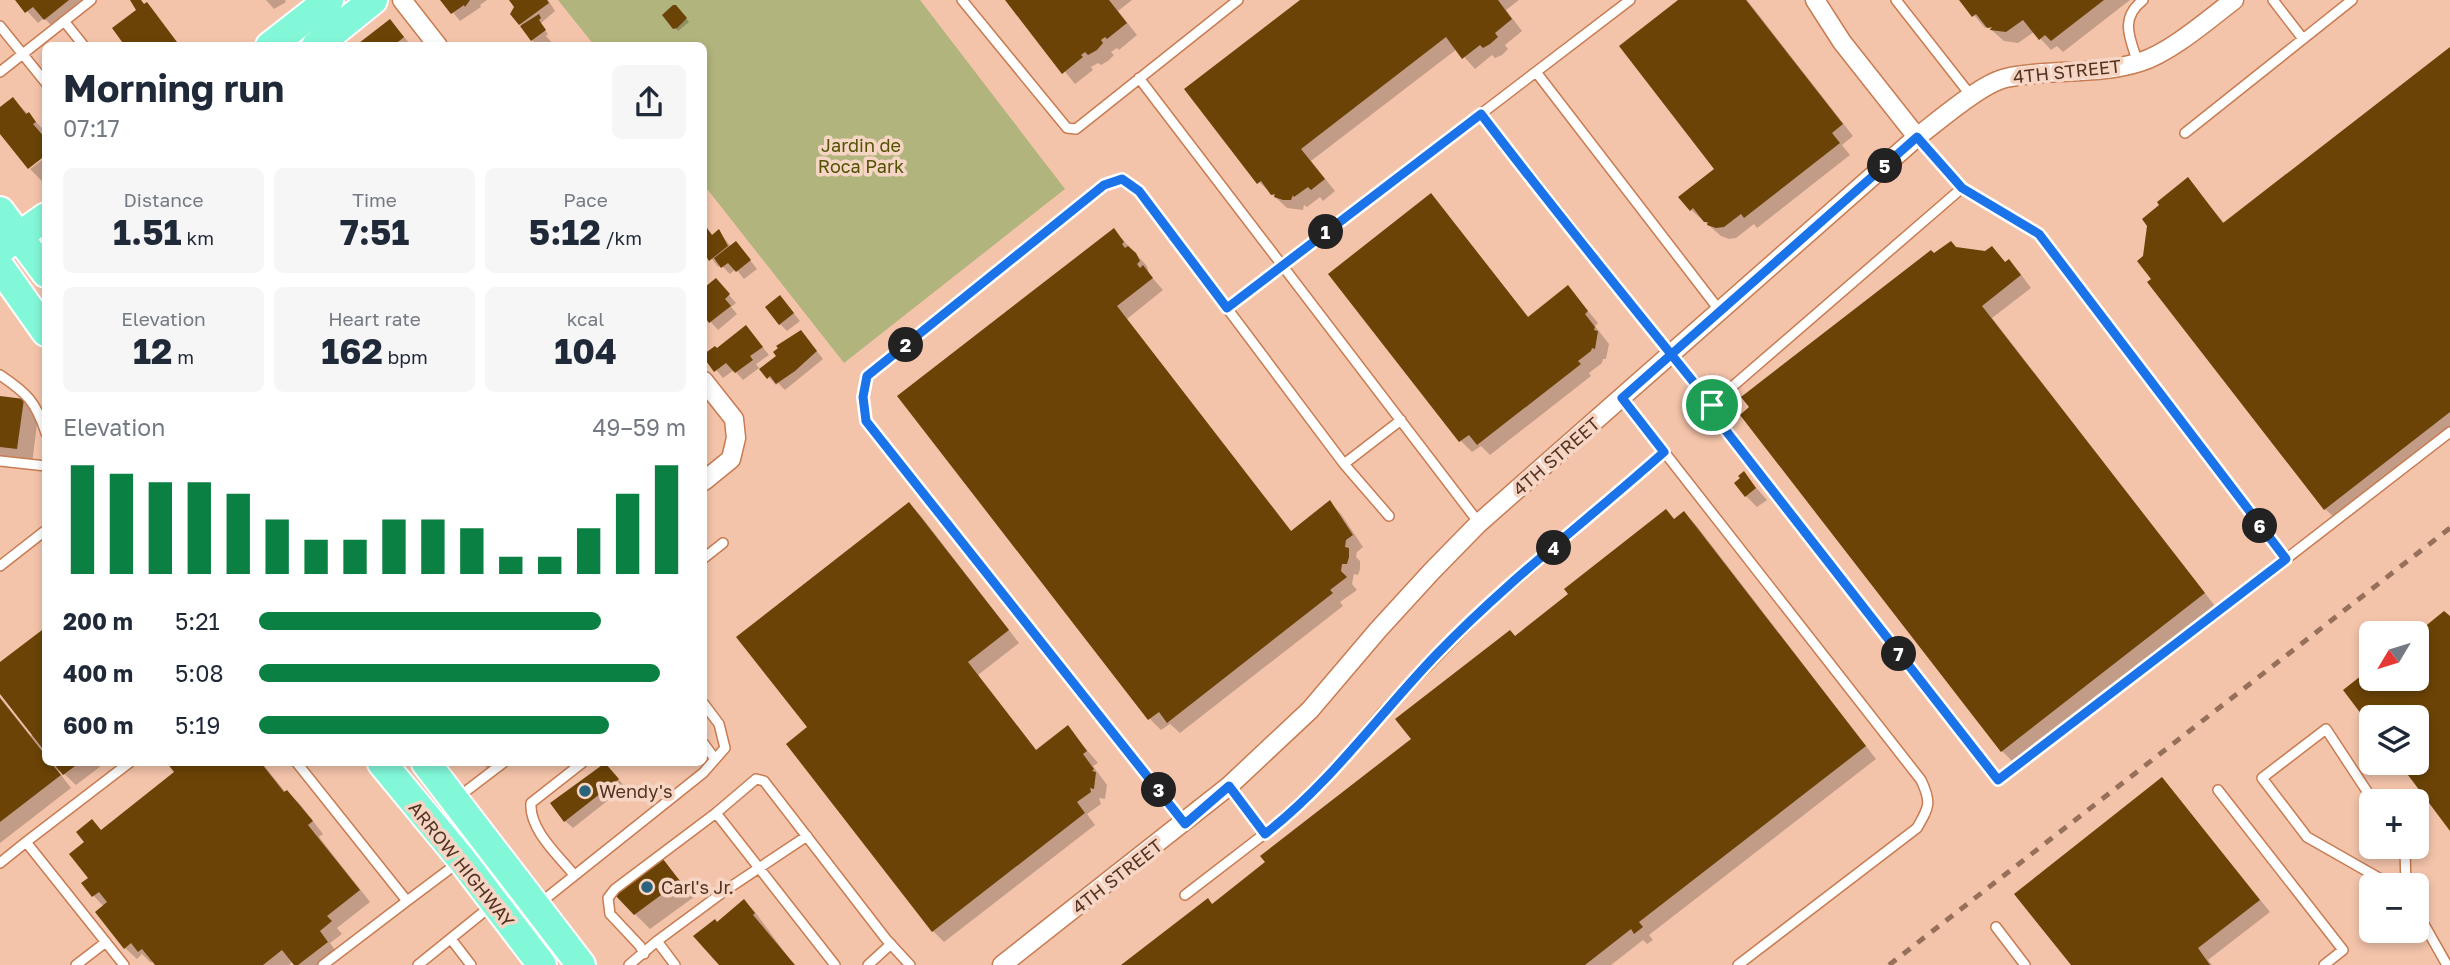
<!DOCTYPE html>
<html lang="en">
<head>
<meta charset="utf-8">
<style>
  body { margin:0; font-family:"Golos Text",sans-serif; background:#f6f6f7; color:#1f2937; height:100vh; display:flex; flex-direction:column; font-size:26px; white-space:nowrap }
  * { box-sizing:border-box; margin:0 }
  p { font-size:23px; color:#747a83 }
  .icon { flex:none; width:38px; height:38px; fill:none; stroke:currentColor; stroke-width:2; stroke-linecap:round; stroke-linejoin:round }
  .map { position:relative; flex:1; overflow:hidden }
  .drawer { position:absolute; left:42px; top:42px; width:665px; height:724px; display:flex; flex-direction:column; background:#fff; border-radius:10px; box-shadow:0 4px 10px #0003 }
  .drawer>* { flex:none }
  .needle { width:46px; rotate:232deg }
  .controls { position:absolute; left:2359px; top:621px; display:grid; gap:14px }
  .controls a { display:grid; place-items:center; width:70px; height:70px; border-radius:10px; background:#fff; box-shadow:0 4px 10px #0003; font-size:35px }
  .pin { position:absolute; display:grid; place-items:center; width:60px; height:60px; color:#fff; margin:-30px; border:4px solid #fff; border-radius:50%; box-shadow:0 2px 7px #0007 }
  .km { position:absolute; width:35px; height:35px; margin:-18px; border-radius:50%; background:#222; color:#fff; font-size:19px; line-height:35px; text-align:center }
  .round { display:grid; place-items:center; flex:none; width:74px; height:74px; border-radius:10px; background:#f6f6f7 }
  .summary { display:flex; align-items:center; justify-content:space-between; height:119px; padding:0 21px }
  h1 { font-size:38px; font-weight:700; line-height:52px }
  .stats { display:grid; grid-template-columns:repeat(3,1fr); gap:10px; height:119px; padding:7px 21px }
  .stats div { display:grid; align-content:center; border-radius:10px; background:#f6f6f7; text-align:center }
  .stats b { font-size:35px; font-weight:700 }
  .stats small { font-size:19px; font-weight:400 }
  .stats p { font-size:19px }
  .chart { height:196px; padding:14px 21px }
  .chart p { display:flex; justify-content:space-between }
  .chart svg { width:100%; height:126px; margin-top:7px; stroke:#0b8043; stroke-width:6 }
  ul { padding:0 21px; list-style:none; font-size:23px }
  li { display:grid; grid-template-columns:112px 84px 1fr; align-items:center; height:52px }
  li i { height:18px; border-radius:9px; background:#0b8043 }
  .map>svg:first-child { display:block }
</style>
</head>
<body>
<div class="map">
<svg width="2450" height="965" viewBox="0 0 2450 965">
  <rect width="100%" height="100%" fill="#f4c4aa"/>
  <path fill="#b2b47d" d="M558,0h362l145,189 -221,174 -140,-178v-139l-110,-1z"/>
  <path fill="#0003" d="M17,0h72l-33,30 -12,-12 -6,5z
    M266,0h19l1,2 -12,7z
    M443,0h44l-7,5 1,2 -21,14z
    M511,0h37l7,11 -15,13 8,10 -2,2 9,10h-18l-5,-6 -12,-16 -4,-17z
    M1007,0h125l-14,11 19,24 -18,15 -2,-2 -6,4 3,3 -6,6 -7,4 -3,-2 -7,4 2,3 -18,14z
    M1302,0h217l-13,10 16,21 -17,14 3,4 -6,6 -7,3 -3,-3 -17,14 -18,-20 -146,112 24,30 -12,10 -3,-4 -13,10 -3,-2 -1,5 -16,-2 -28,-26z
    M1681,0h66l106,136 -11,9 8,10 -93,73 -3,-4 -18,14 -7,1 -8,-3 -30,-26 25,-41z
    M1961,0h169l-67,52 -6,-6 -6,4 -17,-18 -16,11 -14,-2 -17,-15 -2,2z
    M679,10l10,12 -11,9 -4,-4z
    M390,21l22,25h-49z
    M2450,49v383l-113,88 -12,-11 -172,-230 -8,-22 43,-77 37,44z
    M13,99l33,33v21l-46,-22v-22z
    M46,157v25l-2,1 -14,-14z
    M1431,195l98,123 39,-31 30,36 -3,3 14,18 -3,15h-3l-1,4 -13,10 2,3 -101,79 -9,-9 -9,6 -11,-11 -131,-167z
    M707,230l6,6 6,-5 12,16 12,4 14,18 -13,10 -8,-10 -6,5 -9,-9 -3,2 -14,-19v-15z
    M1114,230l33,36 2,8 14,16 -36,29 165,213 38,-29 11,11 22,33 -6,5 -1,5 4,4v8l-2,6 -4,-1 -2,10 5,6 -17,12 3,4 -163,127 -10,-9 -9,6 -11,-11 -251,-322z
    M1992,248l14,15 3,-2 11,12 11,15 -39,30 223,288 -202,156 -11,-11 -68,-496 23,-6 29,4z
    M716,280l20,23 -5,4 6,7 -19,16 -11,-12h-3v-28z
    M787,305l13,16 -13,10 -7,-7z
    M753,335l16,20 -13,9 3,4 -16,12 -9,-10 -11,8 -19,-22z
    M808,340l15,19 -38,31 -7,-7 -2,2 -15,-16z
    M0,398l23,3 15,15 -6,48 -32,-5z
    M1744,474l23,26 -10,7 -11,-11z
    M909,504l12,12 98,127 -41,32 59,76 31,-23 30,35 -5,3 14,19 -2,14 -6,-1 2,6 -14,10 8,11 -151,117 -11,-11 -124,-203z
    M1684,513l12,12 180,234 -227,176 4,5 -6,4 -4,-4 -32,25h-487l89,-60 201,-165 101,-102z
    M2444,613l6,5v210l-49,-65h16v-45h-46v6l-25,-34 25,-20v9h46v-44z
    M46,629v134h59l-29,22 -16,-15 -2,1 13,17 -71,55v-146l31,39 2,-2 -33,-43v-27z
    M170,763h92l24,30 1,-1 12,11 24,31 -4,3 51,65 -33,26 5,6 -12,9 8,11 -14,11h-28l-3,-4 -4,4h-132l-4,-5 -2,3 -9,-9 -5,5 -12,-11 -21,-41 -21,-23 7,-5 12,-47 75,-60z
    M482,763h19l-11,9z
    M606,764l19,23 -52,41 -8,-7z
    M2162,779l108,133 -62,48 4,5h-139z
    M663,861l31,36 -44,32 -15,-15 11,-40z
    M744,901l11,11 39,53h-74l-2,-41z"/>
  <path fill="#6b4306" d="M15,0h54l-25,20 -11,-13 -8,6z
    M130,0h11l3,4 3,-2 33,44h-55l-13,-18 24,-18z
    M440,0h30l-5,7 -1,-2 -13,9z
    M509,0h38l2,3 -30,22 -9,-11 4,-7z
    M1005,0h104l18,23 -20,16 -2,-2 -4,3 2,3 -6,7 -9,5 -3,-3 -4,3 2,2 -21,17z
    M1300,0h198l14,19 -17,14 3,4 -8,7 -7,4 -3,-3 -18,14 -16,-22 -145,112 24,30 -14,11 -3,-3 -14,10 -1,-2 -2,5h-8l-9,-3 1,-3 -4,1 -10,-14 -4,3 -73,-95z
    M1678,0h68l97,124 -11,9 8,10 -96,75 -3,-4 -17,13 -8,1 -9,-3 1,-3h-4l-11,-14 -3,3 -12,-14 36,-28 -95,-123z
    M1959,0h145l-53,41 -6,-6 -6,5 -16,-20 -17,12 -16,-2 2,-3 -5,1 -11,-14 -4,3z
    M673,5h3l11,13 -10,10 -4,1 -11,-14z
    M539,14l2,4 -2,2 7,10 -15,11 -11,-15z
    M390,19l14,18 -11,9h-33l-1,-3z
    M2450,47v365l-126,98 -177,-228 4,-3 -14,-18 6,-5 4,-30 -5,-7 17,-14 -2,-3 31,-25 35,46z
    M13,97l13,17 3,-2 7,10 -3,2 13,15v16l-18,14 -28,-35v-27z
    M1431,193l97,124 40,-32 20,26 -3,3 10,13 -1,3 4,1 -3,18 -3,-1 -1,3 -13,10 3,3 -104,81 -8,-10 -10,7 -131,-168z
    M707,228l5,7 7,-6 9,17 -19,15 -5,-8v-23z
    M1114,228l10,14 -2,2 3,4 3,-2 8,7 4,8 -3,3 3,4 3,-3 10,13 -36,28 174,225 39,-31 23,35 -7,5 -1,7 4,1v9l-2,7h-5l-1,7 6,6 -17,13 3,3 -166,130 -8,-11 -11,8 -251,-324z
    M736,241l15,19 -15,12 -8,-9 -7,5 -7,-10z
    M1951,241l5,6 29,4 7,-5 13,16 4,-3 12,16 -39,31 223,287 -204,159 -261,-337 9,-8 -8,-10 190,-147 3,3z
    M716,278l14,16 -5,5 6,7 -22,17 -5,-7v-31l1,2z
    M780,295l14,18 -15,12 -14,-18z
    M746,325l17,22 -13,9 3,4 -18,13 -9,-10 -12,9 -10,-14v-4l11,-8 2,2z
    M801,330l16,21 -22,20 -19,13 -6,-8 -3,3 -8,-10 17,-13 -3,-4 5,-4 -2,-2z
    M0,396l24,3 -7,50 -17,-2z
    M1744,471l12,17 -11,9 -11,-14 6,-5 -2,-2z
    M909,502l100,128 -41,32 68,88 32,-25 19,26 -4,3 11,15 -2,2 4,1 -2,17 -4,-1 1,4 -14,10 8,11 -153,119 -146,-188 21,-17 -71,-90z
    M1666,509l8,10 10,-8 182,235 -227,176 4,5 -9,7 -3,-5 -46,36h-464l87,-67 4,6 53,-42 -5,-6 151,-117 -16,-20 115,-89 5,6 53,-42 -4,-5z
    M2444,611l6,5v215l-51,-68h18v-45h-46v9l-28,-37 28,-22v11h46v-46z
    M46,627v126l-46,-59v-32z
    M0,698l46,58v7h5l10,12 -61,47z
    M53,763h26l-16,12z
    M167,763h94l23,29 3,-2 26,31 -5,4 52,65 -33,26 5,5 -12,10 8,11 -30,23h-4l-12,-15 -19,15h-108l-13,-16 -4,3 -7,-9 -7,6 -29,-37 12,-10 -8,-10 -7,5 -11,-14 7,-5 -19,-24 15,-12 -8,-10 16,-13 9,11 73,-58z
    M605,763l14,16 -55,43 -14,-19z
    M2162,777l98,123 -62,48 12,17h-139l-57,-71z
    M663,859l17,22 -46,34 -20,-21 30,-25 2,3z
    M744,899l11,14 -2,2 42,50h-76l-26,-29 22,-17 2,3z"/>
  <g fill="none" stroke-linecap="round" stroke-linejoin="round">
    <g stroke="#c77c52" stroke-width="12">
      <path id="lane" d="M962,0l105,128 9,1 162,-129
        M1896,0l76,97
        M2273,0l30,39
        M64,21l20,25
        M0,26l46,57
        M2138,63c-8,-25 -19,-44 5,-63
        M0,72l91,-72
        M1536,72l184,239
        M1139,78l340,445
        M1481,114l230,291 5,13 282,362 288,-221 -247,-325 -77,-46 -45,-51
        M2185,133l167,-133
        M1227,308l403,-308
        M0,375c27,18 36,27 46,58
        M1622,398l299,382c11,23 8,27 -4,48l-179,137
        M1711,405l251,-217
        M0,461l46,5
        M1344,464l45,52
        M704,558l19,-15
        M2286,559l164,-127
        M0,566l46,-36
        M704,744l11,15
        M297,763l110,138 -84,64
        M1229,786l36,48
        M2218,790l125,160 -19,15
        M457,798l46,-35
        M2374,802l-48,-73 -64,49 45,59 86,49
        M716,813l119,152
        M1185,824l-319,-403 -3,-24 4,-20 237,-192 18,-6 17,12 205,273 57,-44
        M26,842l103,-79
        M2403,847l2,3 1,36
        M0,863l26,-21 98,123
        M574,875c-15,-19 -45,-45 -43,-72l51,-40
        M1185,895l100,-77 52,-51 45,-54 101,-104 181,-157
        M407,901l52,-39
        M540,903l163,-130 22,-25 -6,-24 -15,-20
        M2417,912l30,53
        M1996,927l29,38
        M451,939l20,26
        M657,941l69,-51 81,-54
        M644,954l-4,-8 -30,-32 -2,-16 7,-9 101,-76 40,-34 8,2 122,158 24,26
        M76,965l30,-23
        M418,965l73,-59
        M629,965l28,-24 18,24
        M868,965l23,-21"/>
    </g>
    <g stroke="#c77c52" stroke-width="21">
      <path id="street" d="M402,0l36,46
        M1815,0l27,42 75,95
        M704,381l30,38 2,19 -5,21 -27,22
        M1002,965l227,-179 81,-76 68,-80 54,-59 47,-48 438,-386c20,-15 65,-54 89,-59 44,-10 90,-2 134,-16 30,-9 69,-43 94,-62"/>
    </g>
    <g stroke="#fff" stroke-width="32">
      <path id="primary" d="M270,46l59,-46
        M316,46l57,-46
        M0,211l46,62
        M2,248l44,-31
        M0,267l46,65
        M382,763l80,97 80,105
        M426,763l155,202"/>
    </g>
    <use href="#lane" stroke="#fff" stroke-width="9"/>
    <use href="#street" stroke="#fff" stroke-width="18"/>
    <use href="#primary" stroke="#83f8d9" stroke-width="28"/>
    <path stroke="#97705b" stroke-width="5" stroke-dasharray="9 9" stroke-linecap="butt" d="M1889,965l561,-437"/>
  </g>
  <g fill="none" stroke-linecap="round" stroke-linejoin="round">
    <g stroke="#fff" stroke-width="14">
      <path id="route" d="M1712,405c-78,-97 -156,-192 -231,-291l-254,194 -88,-117 -17,-12 -18,6 -237,191 -4,21 3,24 319,403 44,-38 36,48c66,-51 115,-121 172,-180 70,-73 152,-135 227,-202l-42,-54 295,-261 45,51 77,46 247,325 -288,221 -282,-362 -4,-13"/>
    </g>
    <use href="#route" stroke="#1a73e8" stroke-width="9"/>
  </g>
  <g fill="#29637c" stroke="#f6d5c4" stroke-width="2.5">
    <circle cx="585" cy="791" r="7"/>
    <circle cx="647" cy="887" r="7"/>
  </g>
  <g text-anchor="middle" dominant-baseline="central" stroke-width="7" stroke-linejoin="round" paint-order="stroke">
    <g font-size="18" fill="#523220" stroke="#f6d5c4">
      <text transform="translate(2067 71) rotate(-6)">4TH STREET</text>
      <text transform="translate(1556 456) rotate(-41)">4TH STREET</text>
      <text transform="translate(462 864) rotate(51)">ARROW HIGHWAY</text>
      <text transform="translate(1117 876) rotate(-38)">4TH STREET</text>
    </g>
    <g font-size="18" fill="#525205" stroke="#f6d5c4">
      <text x="861" y="145">Jardin de<tspan x="861" dy="21">Roca Park</tspan></text>
    </g>
    <g font-size="18" fill="#523220" stroke="#f6d5c4" text-anchor="start">
      <text x="599" y="791">Wendy's</text>
      <text x="661" y="887">Carl's Jr.</text>
    </g>
  </g>
</svg>
<div class="controls">
<a><svg class="needle" viewBox="-14 -14 28 28"><path d="M0-13l5 13h-10z" fill="#e53935"/><path d="M0 13l5-13h-10z" fill="#747a83"/></svg></a>
<a><svg class="icon" aria-label="layers" viewBox="0 0 24 24"><path d="M12 4l9 5-9 5-9-5zM3 14l9 5 9-5"/></svg></a>
<a>+</a>
<a>−</a>
</div>
<div class="pin" style="left:1712px;top:405px;background:#1e9e55"><svg class="icon" aria-label="arrive" viewBox="0 0 24 24"><path d="M6 21V4h12l-3 4 3 4H6"/></svg></div>
<b class="km" style="left:1326px;top:232px">1</b>
<b class="km" style="left:906px;top:345px">2</b>
<b class="km" style="left:1159px;top:790px">3</b>
<b class="km" style="left:1554px;top:548px">4</b>
<b class="km" style="left:1885px;top:166px">5</b>
<b class="km" style="left:2260px;top:526px">6</b>
<b class="km" style="left:1899px;top:654px">7</b>
<section class="drawer">
<div class="summary"><div><h1>Morning run</h1><p>07:17</p></div><a class="round"><svg class="icon" aria-label="share" viewBox="0 0 24 24"><path d="M12 15V3M7 8l5-5 5 5M5 13v7h14v-7"/></svg></a></div>
<div class="stats">
<div><p>Distance</p><b>1.51<small> km</small></b></div>
<div><p>Time</p><b>7:51</b></div>
<div><p>Pace</p><b>5:12<small> /km</small></b></div>
</div>
<div class="stats">
<div><p>Elevation</p><b>12<small> m</small></b></div>
<div><p>Heart rate</p><b>162<small> bpm</small></b></div>
<div><p>kcal</p><b>104</b></div>
</div>
<div class="chart"><p><span>Elevation</span>49–59 m</p>
<svg viewBox="0 0 160 44" preserveAspectRatio="none"><path d="M5 44V6M15 44V9M25 44V12M35 44V12M45 44V16M55 44V25M65 44V32M75 44V32M85 44V25M95 44V25M105 44V28M115 44V38M125 44V38M135 44V28M145 44V16M155 44V6"/></svg>
</div>
<ul>
<li><b>200 m</b>5:21<i style="width:80%"></i></li>
<li><b>400 m</b>5:08<i style="width:94%"></i></li>
<li><b>600 m</b>5:19<i style="width:82%"></i></li>
</ul>
</section>
</div>
</body>
</html>
